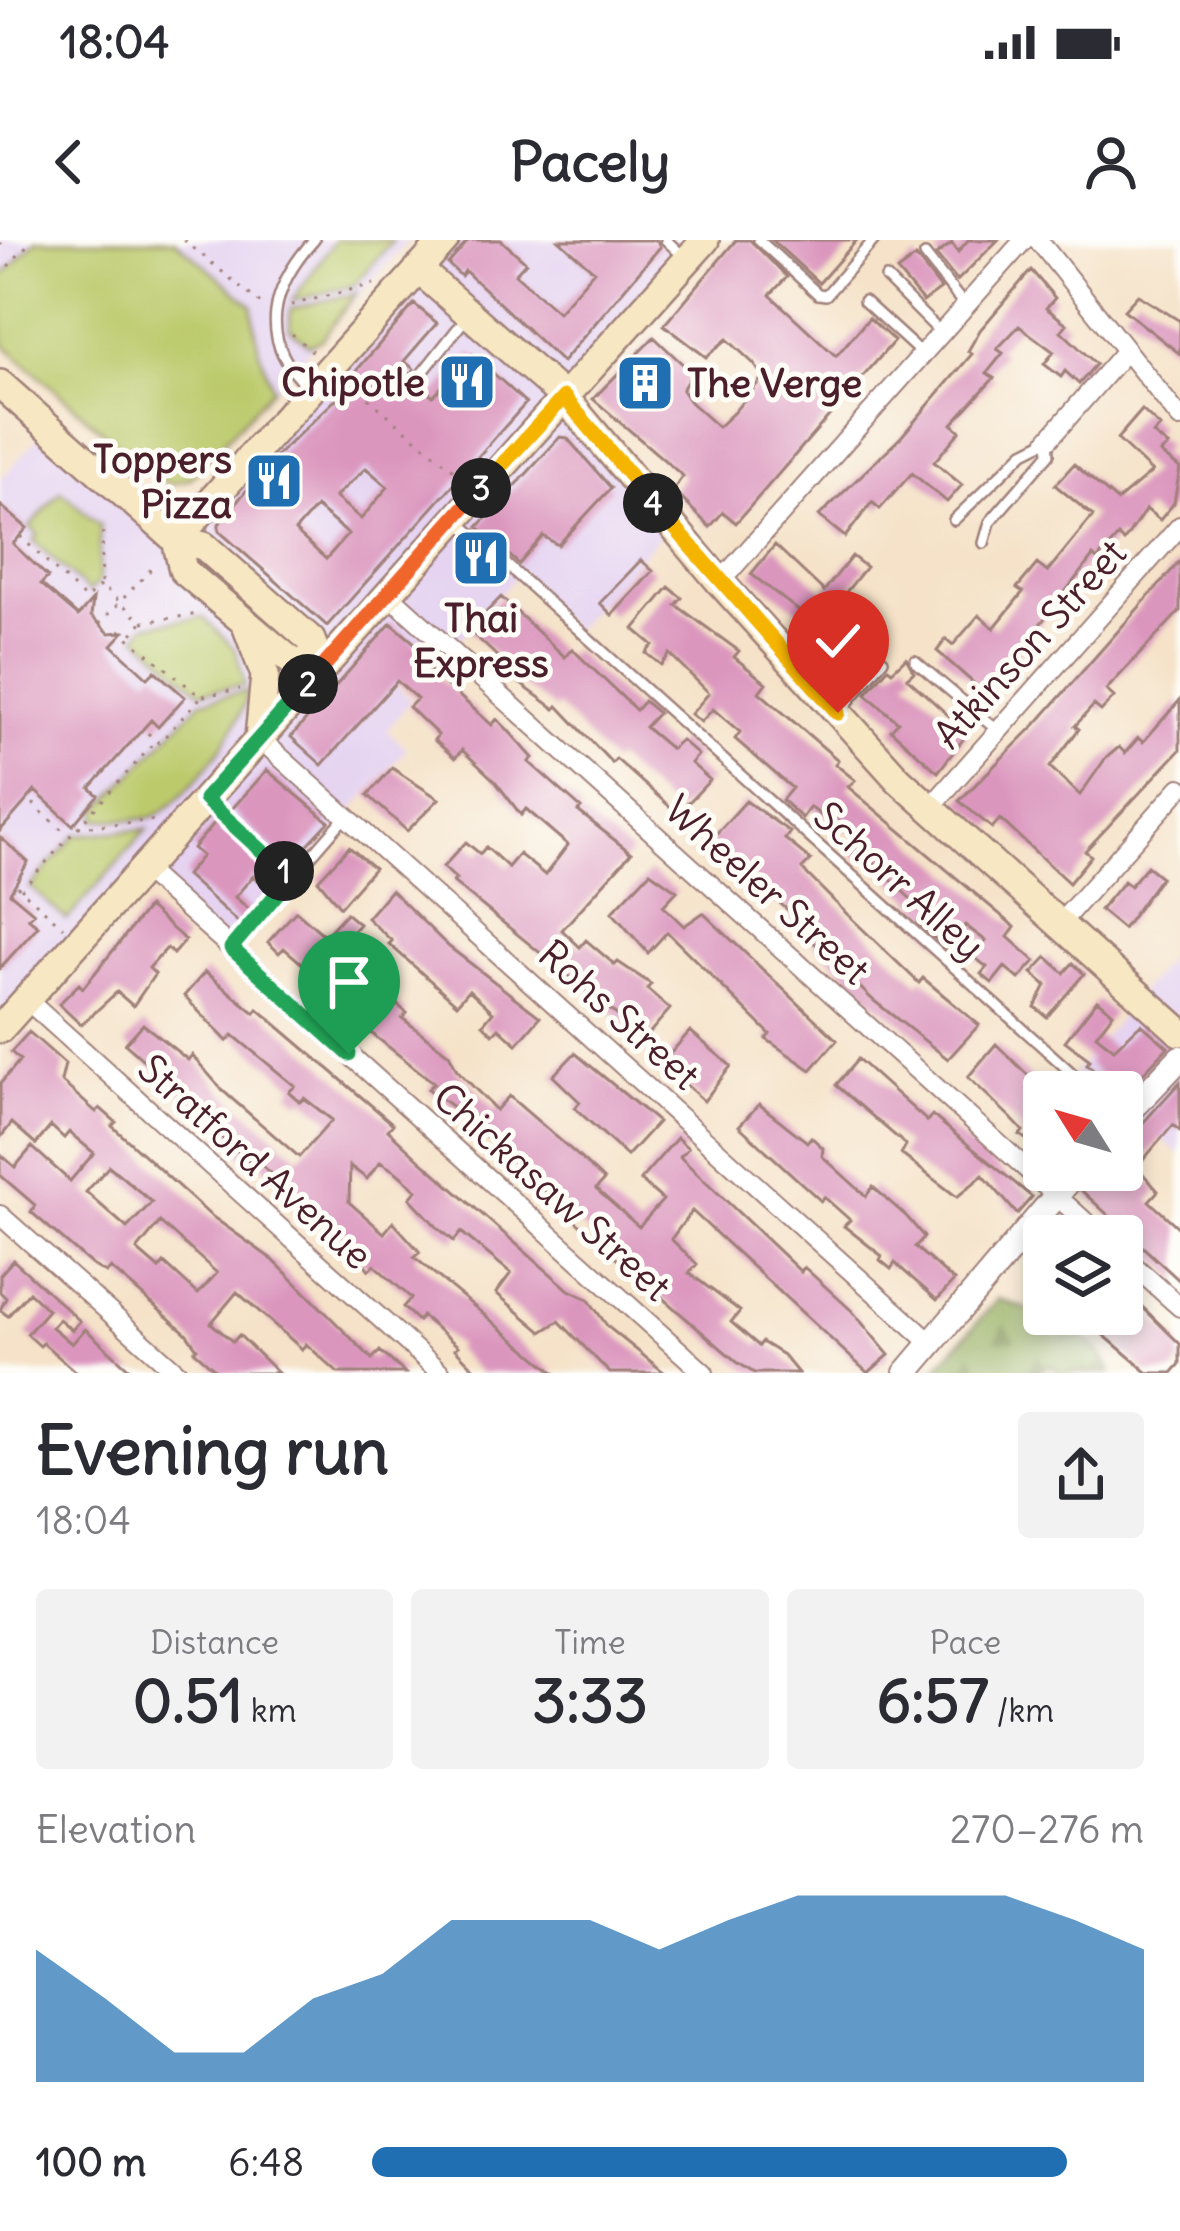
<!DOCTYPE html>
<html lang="en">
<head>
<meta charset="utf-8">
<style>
  body { margin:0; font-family:Delius,sans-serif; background:#f2f2f3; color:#2b2b33; height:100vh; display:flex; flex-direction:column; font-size:45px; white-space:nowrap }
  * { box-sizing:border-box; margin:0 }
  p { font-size:39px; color:#7c7c81 }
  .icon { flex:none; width:66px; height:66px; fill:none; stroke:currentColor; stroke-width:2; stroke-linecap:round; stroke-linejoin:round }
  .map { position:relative; height:1133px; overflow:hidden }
  .details { display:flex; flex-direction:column; background:#fff; flex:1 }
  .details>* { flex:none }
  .needle { width:78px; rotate:307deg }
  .tools { position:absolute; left:1023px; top:831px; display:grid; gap:24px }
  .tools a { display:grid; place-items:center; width:120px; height:120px; border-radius:12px; background:#fff; box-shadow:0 6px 18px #0003; font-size:60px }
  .pin { position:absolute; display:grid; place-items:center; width:102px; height:102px; color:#fff; margin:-123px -51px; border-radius:50% 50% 50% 0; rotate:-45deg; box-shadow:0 0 12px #0007 }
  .pin .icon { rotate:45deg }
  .km { position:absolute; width:60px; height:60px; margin:-30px; border-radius:50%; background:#222; color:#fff; font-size:33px; line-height:60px; text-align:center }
  .round { display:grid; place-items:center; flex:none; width:126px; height:126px; border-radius:12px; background:#f2f2f3 }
  .overview { display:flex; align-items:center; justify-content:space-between; height:204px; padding:0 36px }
  h1 { font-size:66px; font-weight:800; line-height:90px }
  .figures { display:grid; grid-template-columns:repeat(3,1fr); gap:18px; height:204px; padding:12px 36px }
  .figures div { display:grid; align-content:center; border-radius:12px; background:#f2f2f3; text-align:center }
  .figures b { font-size:60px; font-weight:800 }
  .figures small { font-size:33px; font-weight:400 }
  .figures p { font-size:33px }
  .chart { height:336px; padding:24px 36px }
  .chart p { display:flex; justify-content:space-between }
  .chart svg { width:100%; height:216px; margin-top:12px; fill:#1f6fb2; opacity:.7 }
  ul { padding:0 36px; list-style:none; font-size:39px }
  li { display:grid; grid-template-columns:192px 144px 1fr; align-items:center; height:90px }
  li i { height:30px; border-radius:15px; background:#1f6fb2 }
  .status { display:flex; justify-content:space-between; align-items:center; height:84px; padding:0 60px; background:#fff; direction:ltr }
  .status svg { height:33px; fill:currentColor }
  header { display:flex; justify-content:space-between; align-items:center; height:156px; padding:0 36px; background:#fff; font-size:54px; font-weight:800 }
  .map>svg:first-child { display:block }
</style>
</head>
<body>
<div class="status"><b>18:04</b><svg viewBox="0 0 49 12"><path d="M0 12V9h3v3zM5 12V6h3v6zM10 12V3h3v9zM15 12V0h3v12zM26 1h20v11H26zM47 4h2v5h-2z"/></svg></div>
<header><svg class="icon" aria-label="back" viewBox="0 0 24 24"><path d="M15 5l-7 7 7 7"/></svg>Pacely<svg class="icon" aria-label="person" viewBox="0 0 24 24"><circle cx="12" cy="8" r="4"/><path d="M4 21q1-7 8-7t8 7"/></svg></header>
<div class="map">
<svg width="1180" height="1133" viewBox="0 0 1180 1133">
  <defs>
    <pattern id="forest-firs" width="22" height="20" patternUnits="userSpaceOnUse" patternTransform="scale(3)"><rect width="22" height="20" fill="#95ae60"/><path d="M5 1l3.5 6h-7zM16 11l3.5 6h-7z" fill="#7c8d4f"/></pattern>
  </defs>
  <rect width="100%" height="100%" fill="#fdfcf7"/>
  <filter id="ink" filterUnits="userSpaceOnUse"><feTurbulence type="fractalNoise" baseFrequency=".00833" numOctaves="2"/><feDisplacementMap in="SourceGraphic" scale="24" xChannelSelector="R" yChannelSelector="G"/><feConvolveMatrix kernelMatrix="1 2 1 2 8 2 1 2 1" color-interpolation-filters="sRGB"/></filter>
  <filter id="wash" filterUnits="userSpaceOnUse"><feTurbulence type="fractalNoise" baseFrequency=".004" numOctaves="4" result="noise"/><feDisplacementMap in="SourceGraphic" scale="48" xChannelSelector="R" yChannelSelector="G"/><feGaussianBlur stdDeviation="2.7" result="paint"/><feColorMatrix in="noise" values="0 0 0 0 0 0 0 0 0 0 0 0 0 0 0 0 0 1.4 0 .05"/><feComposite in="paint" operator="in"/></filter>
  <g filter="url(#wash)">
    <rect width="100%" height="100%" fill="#f5e2c8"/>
    <path fill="#e5d3f1" d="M0,0h409l-206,228 -31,16 -15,-5 -157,-138z
      M444,0h261l-141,157 106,127 -97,107 -56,-56 -67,75 -11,-9 -42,45 14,14 -24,31 20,18 -176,199 -89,-80 -142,161v-549l48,-54 128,114z
      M1180,703v211l-40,-33 -18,-3v-26h-29l-20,-17z"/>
    <path fill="#bcca6c" stroke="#83744c" stroke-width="3" d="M36,0h139l77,65 7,46 14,37 -83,91 -18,5 -15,-5 -153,-134 -4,-66z
      M335,0h58l-38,45 -63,16z
      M356,53l-34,46 -13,6 -19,-16v-20z
      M61,251l39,35 -1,56 -10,10 -56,-51 5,-6 -8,-8z
      M203,377l33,33 9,35 -44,7 -64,-56 9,-11z
      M247,451c-3,36 -61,110 -92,125 -15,6 -42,3 -58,4v-9l104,-110z
      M147,589l-80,91 -37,-33 46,-52z"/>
    <path fill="url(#forest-firs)" stroke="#706646" stroke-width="3" d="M998,1059c42,15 96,29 114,74h-52l-9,-7 -14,7h-105z"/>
    <g id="blocks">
      <path fill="#db96be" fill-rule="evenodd" d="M469,0h32l25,22 -11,12 43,38 36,-41 -35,-31h98l3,7 -98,115 -97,-91 -4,5 -13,-12z
        M736,0h14l37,37 -17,18 66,61 33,-38 25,23 -158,182 -13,-11 -13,15 -37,-37 10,-14 -90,-77 61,-62 38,36 -10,17 8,12 28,25 16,-15 29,-35 -9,-13 -27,-25 -21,18 -42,-32z
        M772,0h85l-38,43z
        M968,0h30l-41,41 -21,-26 16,-12 6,9z
        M916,17l25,32 -18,13 -26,-31z
        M1031,30l24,28 -9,10 21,16 -6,7 35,33 -17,20 -14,-13 -4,6 -17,-13 10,-12 -35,-26 -22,23 6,4 -16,20 7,5 -42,46 8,7 -26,31 28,23 -15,17 -35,-29 -32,36 -8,-7 -27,35 -26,-21 82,-79 71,-83 -4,-3 12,-21z
        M1138,55l42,26v33l-56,-44z
        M414,64l23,19 -33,38 10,8 -5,7 24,20 39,-42 54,49 -199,223 -108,-95v-7l48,-59 88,-84 -4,-4zM366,228l22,19 -27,32 -26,-22zM316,267l32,27 -22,25 -31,-28z
        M1142,170l18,17 -7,7 15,12 -8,7 20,15 -6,35 -14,17 -14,-11 -22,32 -6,-5 -21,24 -4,-4 -107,138 -49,-43 9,-12 7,6 26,-30 15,13 29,-36 -6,-4 20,-24 10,8 46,-56 -38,-31 19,-21 43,37 35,-29 -35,-33z
        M560,197l7,1 44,50 -53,57 -15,-9 -24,28 -41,-37z
        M0,265l27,23 -14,16 35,33 -7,7 37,32 15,-17 -2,17 18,17 15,-1 -12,13 36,33 7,-7 30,26 -27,30 -7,-7 -61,68 8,7 -25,30 -38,-34 -35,40z
        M775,305l49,46 28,-35 14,11 -24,30 28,22 -16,20 20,17 -22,27 -16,-13 10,-12 -44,-40 2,-3 -53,-41z
        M641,320l12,11 -41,44 -12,-12z
        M1180,321v50l-74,79 8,7 -13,14 -7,-6 -19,21 4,3 -29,38 30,28 25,-36 14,-12 6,6 13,-15 5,4 37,-42v50l-95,101 6,5 -22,27 -69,-64 -8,9 -33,-27 77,-77z
        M669,347l13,11 -6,7 63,46 -5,6 32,26 -7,9 79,68 -3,4 20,16 -7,7 167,140 -7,10 27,24 -16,18 -14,-12 -13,16 -11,-9 6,-7 -13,-10 12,-16 -21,-16 -19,23 -28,-25 8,-9 -60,-59 -6,6 -9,-9 10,-11 -34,-29 -4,5 -13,-10 -8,11 -20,-18 10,-12 -57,-49 5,-7 -27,-23 -12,13 -10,-8 18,-21 -39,-39 -9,11 -15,-12 7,-8 -19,-16z
        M501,357l64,60 7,-8 64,61 8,-9 14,12 -13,14 26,22 10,-9 17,15 -7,8 19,17 -19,20 -15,12 -60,-53 -4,4 -54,-57 -3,3 -37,-27 -10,-15h-6l-1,-7 -32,-30z
        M391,383l33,28 -7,8 75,66 5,-6 10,10 26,29 -4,4 52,46 -3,3 53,42 -69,77 18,17 6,-7 29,25 3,-3 33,22 -4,5 23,20 -25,29 -192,-156 3,-3 -13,-12 23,-25 14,12 6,-7 22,20 11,-13 26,21 23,-30 -42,-36 -5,6 -26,-34 -33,-31 -7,8 -21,-18 4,-5 -29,-28 8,-8 -20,-18 -75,84 -31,-28z
        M906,418l8,14 -7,6 61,55 -30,39 -47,-42 7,-8 -32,-28 22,-26 4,3z
        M392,528l47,31 -32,32 -39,-36z
        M267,530l62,52 -32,34 -6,-5 -7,7 -53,-48z
        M746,561l44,31 -5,7 26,21 -9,9 47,47 70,67 4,-5 56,47 -31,34 -75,-59 -82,-80 4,-4 -46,-39 -5,4 -38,-36z
        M216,581l61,56 -10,11 -14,-12 -18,21 16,14 -11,13 -54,-49 16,-19 -9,-8z
        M0,597l28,25 -18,31 24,20 -6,5 10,8 -38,42z
        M349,607l25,21 -34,39 -22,-27z
        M1147,626l14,11 -38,52 -23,-19 24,-29 6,5z
        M650,632l27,19 -14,15 21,20 19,-13 134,127 -26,30 -45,-31 4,-5 -103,-102 -19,21 -36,-41z
        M391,650l57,56 92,71 -23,27 -18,-16 -6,6 -10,-10 10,-12 -24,-22 -12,14 -68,-60 3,-3 -25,-23z
        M148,667l37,33 -12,14 -6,-6 -18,20 6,6 -22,32 -16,-14 -36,33 -22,-21 20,-20 4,4z
        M296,671l29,25 21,-23 13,11 -14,16 47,36 -12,14 27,23 -5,5 47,36 8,16 39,40 13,-14 66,57 29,27 -8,9 43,38 24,-27 -23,-20 37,-42 11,10 -8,9 121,115 3,-5 48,44 37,44 -21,18 -176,-162 -21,28 26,25 -8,9 51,38 -9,11 28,24 3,-4 21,13 15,18h-44l-17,-11 -133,-114 -139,-132 -37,-27 6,-6 -63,-50 -57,-59 -30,-26 -5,5 -11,-11z
        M1047,717l17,16 9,-10 11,11 -37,43 -12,-10 11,-22 -14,-12z
        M205,732l50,41 3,-4 121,103 14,12 -5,6 33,31 148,129 19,9 20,28 57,46h-55l-51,-52 -17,11 -46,-39 15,-20 -50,-41 -7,9 -16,-13 -28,-30 7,-8 -21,-18 -16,-10 -13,17 -17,-13 -1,36 35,31 9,-11 27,30 -6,5 141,116h-76l-24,-24 3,-3 -36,-30 -4,5 -15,-14 8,-9 -37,-33 -5,5 -20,-28 -93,-82 -4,4 -31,-27 4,-5 -100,-88 18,-20 45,36 4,-5 31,36 76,66 33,-37 -28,-22 -4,4 -11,-10 6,-6 -62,-51 -6,6 -43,-45z
        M1097,760l16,13 -17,22 18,14 27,-25 27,23 -43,45h-23l-8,-12 5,-6 -12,-10 3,-4 -25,-19z
        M690,791l41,35 -27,35 -42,-38z
        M29,792l36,32 -4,17 35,31 4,-4 16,14 -4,4 98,89 63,45 99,99 8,-8 25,22h-67l-32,-29 -4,5 -65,-57 -26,31 22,19 6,-7 39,38h-59l-25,-22 3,-3 -11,-15 -75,-65 -5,5 -14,-8 -61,-53 4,-7 -35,-30v-21l15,13 17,-20 38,34 24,-28 -25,-21 -5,6 -13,-12 -15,18 -24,-21 -12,15v-54l20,-24 -9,-8zM109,926l43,36 -25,26 -41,-36zM160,982l57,51 -19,21 -34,-31 -5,6 -22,-19z
        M996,804l48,47v61l-24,-17 3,-4 -13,-14 -42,-40z
        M575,813l83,69 -31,34 -52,-48 5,-6 -27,-26z
        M858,819l69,62 5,-6 100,82 -15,17 -34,-39 -26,22 -56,-43 5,-9 -70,-60z
        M1180,842v49l-7,-6 -36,42 21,24 -9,10 31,28v52l-98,-90 14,-21h26v-24z
        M759,864l48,38 4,-5 12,11 -1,8 44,40 7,-9 34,30 17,20 -9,10 39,34 -17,19 -42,-37 -4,6 -11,-9 2,-4 -38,-30 6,-6 -26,-23 -3,4 -82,-75z
        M13,1020l67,61 -8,9 -13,-11 -7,8 20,17 13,-15 49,44h-57l-34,-30 -3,3 -13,-12 21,-24 -19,-18 -21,24 -8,-6 6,-12 -6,-6v-17z
        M1122,1047l58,57v20l-8,9h-24l-69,-59h43z"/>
    </g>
  </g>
  <g filter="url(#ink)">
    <use href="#blocks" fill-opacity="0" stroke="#a0807a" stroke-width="3"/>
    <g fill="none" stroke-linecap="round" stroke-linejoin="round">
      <g stroke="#a0807a" stroke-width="14">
        <path id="service" d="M666,0l17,16
          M759,0l59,54 8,1 48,-55
          M925,15l40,51
          M886,38l55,55
          M864,61l58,53
          M423,132l43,-54
          M306,145c-49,-46 -34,-99 8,-145
          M954,280l70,-68 24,-12 1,14 -59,68 -6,21
          M459,282l634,570
          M915,421l82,69
          M842,469l41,-49
          M206,560l85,77
          M232,707l115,-132"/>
      </g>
      <g stroke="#a0807a" stroke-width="22">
        <path id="minor" d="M1038,0l142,178
          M1048,200l75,-86
          M720,342l304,-342
          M388,354l713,642
          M259,498l673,606
          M931,567l249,-281
          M142,628l562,505
          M1061,682l119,-134
          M27,760l414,373
          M0,975l178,158
          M1122,1015l58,52"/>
      </g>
      <g stroke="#a0807a" stroke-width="28">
        <path id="tertiary" d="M1122,879l58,-61
          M906,1133l172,-203"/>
      </g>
      <g stroke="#a0807a" stroke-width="32">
        <path id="secondary" d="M418,29l146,128 156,185 179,198 281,252
          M0,144l176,156 28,6 107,94 11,28
          M176,300l269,-300
          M176,300l7,30 108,91 31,7
          M246,385l19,50 -6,63
          M0,789l705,-789"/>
      </g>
      <path stroke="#a0807a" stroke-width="3" stroke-dasharray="3 9" stroke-linecap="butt" d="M184,0l77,64
        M0,5l4,-5
        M0,35l32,-35
        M291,65l83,-21
        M292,94l20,17
        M350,143l111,93
        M20,296l74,71
        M101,343l2,-59
        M89,356l12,-11 41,37 -10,12
        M143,382l56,-8
        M99,384l54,-57
        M119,390l82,67 -42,46 -16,-14
        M203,456l37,-7
        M36,551l-2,14 34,30
        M78,587l79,-7
        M17,646l46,41
        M21,650l135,-149"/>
      <use href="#service" stroke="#fff" stroke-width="9"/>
      <use href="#minor" stroke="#fff" stroke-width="18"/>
      <use href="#tertiary" stroke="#fff" stroke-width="24"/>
      <use href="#secondary" stroke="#f7e8c3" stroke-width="27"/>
    </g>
  </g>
  <g fill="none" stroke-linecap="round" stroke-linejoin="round" filter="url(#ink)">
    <g stroke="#fff" stroke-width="24">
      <path id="split-1" d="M284,631l7,6 -60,71 118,106"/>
    </g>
    <g stroke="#fff" stroke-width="24">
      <path id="split-2" d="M284,631l-79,-72 103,-115"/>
    </g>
    <g stroke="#fff" stroke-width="24">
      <path id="split-3" d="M308,444l173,-196"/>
    </g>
    <g stroke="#fff" stroke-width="24">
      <path id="split-4" d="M481,248l83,-91 89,106"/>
    </g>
    <g stroke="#fff" stroke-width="24">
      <path id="split-5" d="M653,263l185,210"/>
    </g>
    <use href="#split-1" stroke="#22a559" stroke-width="15"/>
    <use href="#split-2" stroke="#22a559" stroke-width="15"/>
    <use href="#split-3" stroke="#f0652b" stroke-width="15"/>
    <use href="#split-4" stroke="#f5b400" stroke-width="15"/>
    <use href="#split-5" stroke="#f5b400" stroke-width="15"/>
  </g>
  <defs>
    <g id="restaurant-square" transform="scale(3)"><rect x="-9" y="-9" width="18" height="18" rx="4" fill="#1f6fb2" stroke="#fdfcf7"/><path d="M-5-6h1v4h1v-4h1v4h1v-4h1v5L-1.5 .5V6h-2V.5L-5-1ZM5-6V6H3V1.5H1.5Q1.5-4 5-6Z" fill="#fff"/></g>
    <g id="building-square" transform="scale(3)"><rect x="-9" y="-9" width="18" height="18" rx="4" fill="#1f6fb2" stroke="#fdfcf7"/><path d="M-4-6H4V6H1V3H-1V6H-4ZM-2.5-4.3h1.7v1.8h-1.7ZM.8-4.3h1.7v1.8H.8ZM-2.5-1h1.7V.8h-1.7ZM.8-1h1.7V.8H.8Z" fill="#fff"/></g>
  </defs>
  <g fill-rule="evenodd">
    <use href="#restaurant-square" x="467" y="142"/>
    <use href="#building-square" x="645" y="143"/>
    <use href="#restaurant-square" x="274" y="241"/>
    <use href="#restaurant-square" x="481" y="318"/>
  </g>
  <g text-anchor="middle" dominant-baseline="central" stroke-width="10" stroke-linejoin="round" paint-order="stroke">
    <g font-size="39" font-weight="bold" fill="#4a1f2b" stroke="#fdfcf7" text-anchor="end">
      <text x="425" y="142">Chipotle</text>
      <text x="687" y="143" text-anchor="start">The Verge</text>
      <text x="232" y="219">Toppers<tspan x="232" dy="45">Pizza</tspan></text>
      <text x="481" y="378" text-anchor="middle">Thai<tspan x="481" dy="45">Express</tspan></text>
    </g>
    <g font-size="39" fill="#4a1f2b" stroke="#fdfcf7">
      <text transform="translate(1030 404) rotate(-48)">Atkinson Street</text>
      <text transform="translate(899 641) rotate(42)">Schorr Alley</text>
      <text transform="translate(767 650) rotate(42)">Wheeler Street</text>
      <text transform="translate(619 775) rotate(42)">Rohs Street</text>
      <text transform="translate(255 922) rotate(42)">Stratford Avenue</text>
      <text transform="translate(552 952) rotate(42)">Chickasaw Street</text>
    </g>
  </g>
</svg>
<div class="tools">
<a><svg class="needle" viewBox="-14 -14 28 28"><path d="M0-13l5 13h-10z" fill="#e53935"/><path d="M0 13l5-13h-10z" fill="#7c7c81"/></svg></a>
<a><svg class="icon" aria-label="layers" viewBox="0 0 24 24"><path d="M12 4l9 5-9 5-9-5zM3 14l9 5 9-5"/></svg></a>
</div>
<div class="pin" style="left:349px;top:814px;background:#1e9e55"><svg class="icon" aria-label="arrive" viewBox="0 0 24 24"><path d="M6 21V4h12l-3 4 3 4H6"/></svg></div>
<div class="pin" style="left:838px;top:473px;background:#d93025"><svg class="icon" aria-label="check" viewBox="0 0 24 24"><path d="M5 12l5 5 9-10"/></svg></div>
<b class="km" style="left:284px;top:631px">1</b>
<b class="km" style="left:308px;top:444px">2</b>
<b class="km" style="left:481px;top:248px">3</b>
<b class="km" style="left:653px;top:263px">4</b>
</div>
<section class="details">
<div class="overview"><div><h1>Evening run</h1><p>18:04</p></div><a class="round"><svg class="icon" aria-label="share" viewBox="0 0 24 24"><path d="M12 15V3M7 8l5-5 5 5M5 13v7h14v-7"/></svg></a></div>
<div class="figures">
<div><p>Distance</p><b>0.51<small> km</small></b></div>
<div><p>Time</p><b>3:33</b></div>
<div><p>Pace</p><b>6:57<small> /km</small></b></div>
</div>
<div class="chart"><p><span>Elevation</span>270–276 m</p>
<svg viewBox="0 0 160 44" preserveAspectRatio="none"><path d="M0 44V17L10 27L20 38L30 38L40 27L50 22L60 11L70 11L80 11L90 17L100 11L110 6L120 6L130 6L140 6L150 11L160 17V44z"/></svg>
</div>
<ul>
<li><b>100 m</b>6:48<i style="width:90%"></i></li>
</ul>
</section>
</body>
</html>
